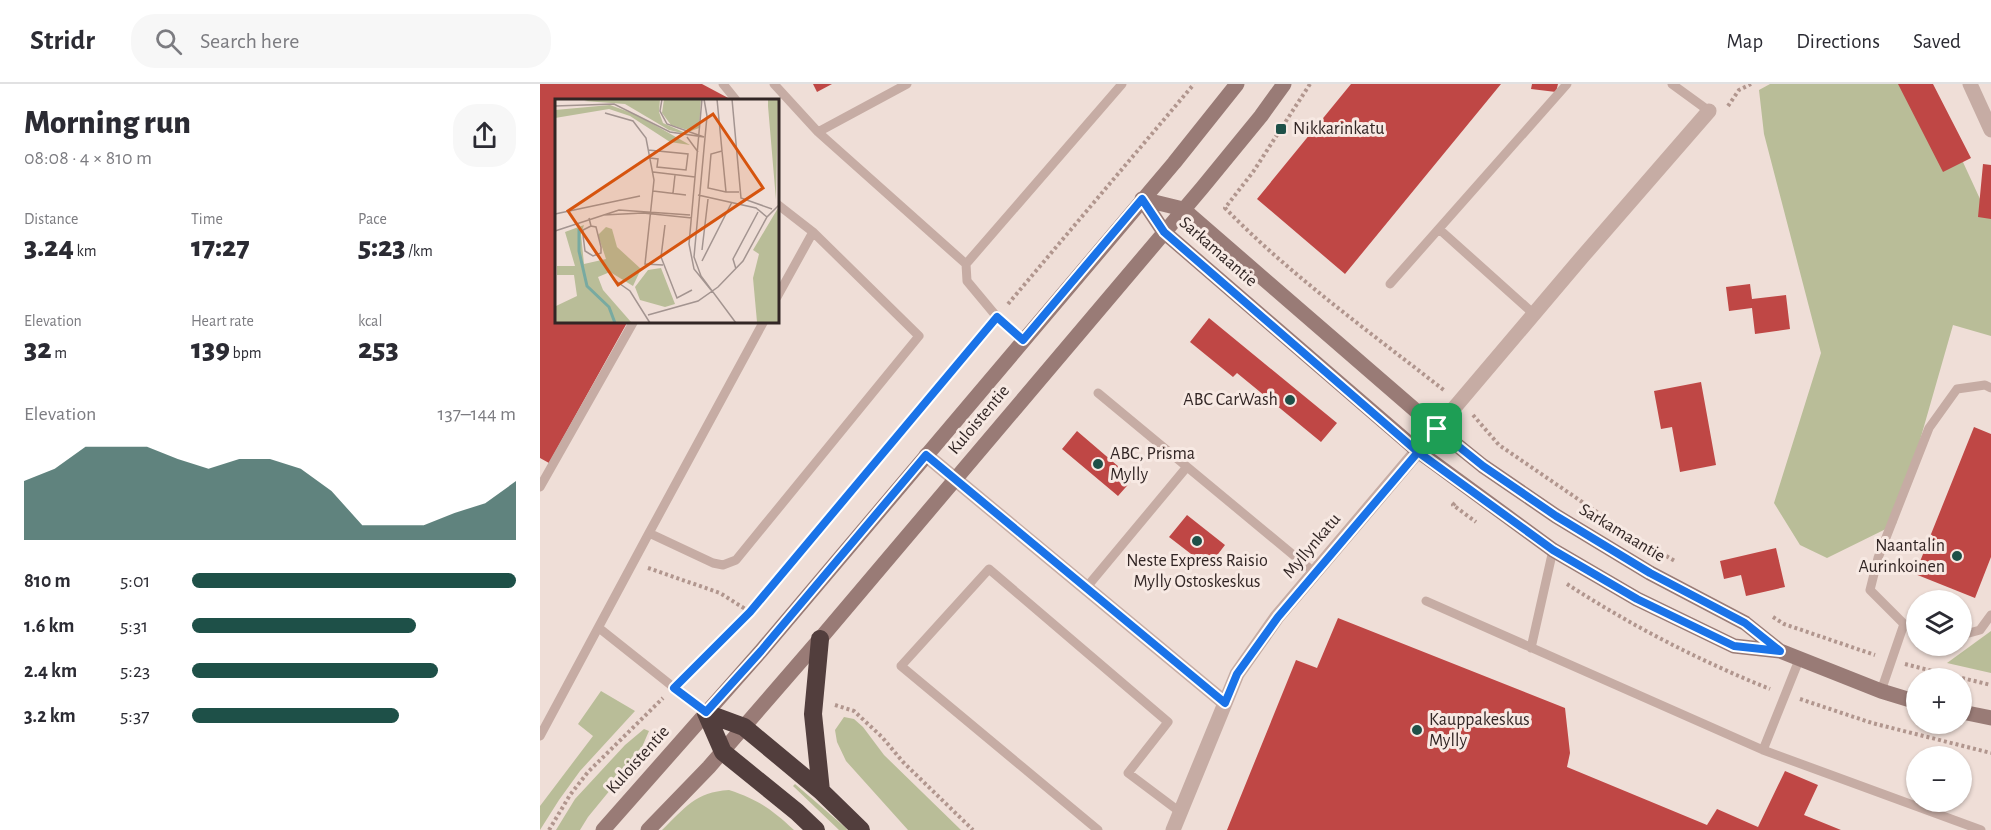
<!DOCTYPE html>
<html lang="en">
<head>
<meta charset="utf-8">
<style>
  body { margin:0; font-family:"Alegreya Sans",sans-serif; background:#f7f7f7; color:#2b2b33; height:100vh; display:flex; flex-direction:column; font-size:22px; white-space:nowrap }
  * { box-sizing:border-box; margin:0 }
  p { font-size:20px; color:#7c7c81 }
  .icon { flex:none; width:33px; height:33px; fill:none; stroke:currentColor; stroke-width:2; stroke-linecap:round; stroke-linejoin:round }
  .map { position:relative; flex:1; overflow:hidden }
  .panel { display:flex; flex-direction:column; background:#fff; width:540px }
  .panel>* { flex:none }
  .buttons { position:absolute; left:1366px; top:506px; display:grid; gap:12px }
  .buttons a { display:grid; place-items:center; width:66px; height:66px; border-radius:50%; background:#fff; box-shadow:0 2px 4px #0004; font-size:30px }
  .pin { position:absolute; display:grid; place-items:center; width:51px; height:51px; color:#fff; margin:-26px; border-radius:12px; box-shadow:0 3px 9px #0006 }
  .round { display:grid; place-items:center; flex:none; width:63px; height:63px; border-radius:24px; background:#f7f7f7 }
  .overview { display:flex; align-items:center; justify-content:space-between; height:102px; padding:0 24px }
  h1 { font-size:33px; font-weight:800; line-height:45px }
  .metrics { display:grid; grid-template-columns:repeat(3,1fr); gap:9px; height:102px; padding:6px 24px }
  .metrics div { display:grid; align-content:center }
  .metrics b { font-size:30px; font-weight:800 }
  .metrics small { font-size:16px; font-weight:400 }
  .metrics p { font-size:16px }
  .chart { height:168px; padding:12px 24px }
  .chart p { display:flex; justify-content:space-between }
  .chart svg { width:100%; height:108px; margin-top:6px; fill:#1e5048; opacity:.7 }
  ul { padding:0 24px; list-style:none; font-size:20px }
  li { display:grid; grid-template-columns:96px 72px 1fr; align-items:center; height:45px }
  li i { height:15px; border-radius:8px; background:#1e5048 }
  header { display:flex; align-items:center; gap:36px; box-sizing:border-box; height:84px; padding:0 30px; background:#fff; border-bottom:2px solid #e1e1e2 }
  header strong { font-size:28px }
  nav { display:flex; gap:33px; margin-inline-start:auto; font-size:21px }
  .search { width:420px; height:54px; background:#f7f7f7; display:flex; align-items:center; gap:15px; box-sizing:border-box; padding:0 21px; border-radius:24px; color:#7c7c81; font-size:22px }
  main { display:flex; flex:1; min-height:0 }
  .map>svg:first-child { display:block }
</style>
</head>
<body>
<header>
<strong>Stridr</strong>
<div class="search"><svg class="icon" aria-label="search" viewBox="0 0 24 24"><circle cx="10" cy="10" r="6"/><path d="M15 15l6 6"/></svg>Search here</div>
<nav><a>Map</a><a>Directions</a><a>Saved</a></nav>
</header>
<main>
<section class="panel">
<div class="overview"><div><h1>Morning run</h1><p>08:08 · 4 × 810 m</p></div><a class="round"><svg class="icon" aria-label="share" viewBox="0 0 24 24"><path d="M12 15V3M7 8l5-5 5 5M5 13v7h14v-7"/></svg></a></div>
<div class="metrics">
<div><p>Distance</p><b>3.24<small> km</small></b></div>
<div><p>Time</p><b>17:27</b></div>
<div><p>Pace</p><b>5:23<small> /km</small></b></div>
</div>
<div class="metrics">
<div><p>Elevation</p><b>32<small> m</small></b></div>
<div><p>Heart rate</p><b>139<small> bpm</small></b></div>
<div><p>kcal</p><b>253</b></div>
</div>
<div class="chart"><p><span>Elevation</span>137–144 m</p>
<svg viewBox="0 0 160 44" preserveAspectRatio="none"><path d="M0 44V20L10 15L20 6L30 6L40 6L50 11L60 15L70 11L80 11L90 15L100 24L110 38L120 38L130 38L140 33L150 29L160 20V44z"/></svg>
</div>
<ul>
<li><b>810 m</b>5:01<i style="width:100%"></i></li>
<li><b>1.6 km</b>5:31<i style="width:69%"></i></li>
<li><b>2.4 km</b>5:23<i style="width:76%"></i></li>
<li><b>3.2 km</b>5:37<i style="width:64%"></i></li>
</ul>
</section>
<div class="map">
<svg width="1451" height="746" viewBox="0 0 1451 746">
  <rect width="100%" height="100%" fill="#efded7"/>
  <path fill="#b9bd98" d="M1230,0h157l59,128 5,2v122l-38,-11 -57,199 -69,34 -27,-13 -26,-42 47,-150 -57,-219 -5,-44z
    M1451,547v42l-44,-10z
    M61,607l34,20 -55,60 -21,29 -19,30v-24l53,-70 -15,-12z
    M304,633l10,2 9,8 21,28 77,75h-53l-62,-69 -9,-19 -2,-12z
    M104,645l5,2 -11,25 -50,61 -8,13h-24l19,-31 50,-54z
    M255,700l51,44 1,2h-8l-46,-44z
    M189,706c30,10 42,19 65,40h-132c23,-22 33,-38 67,-40z"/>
  <path fill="#bf4745" d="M0,0h162l30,16h-176v221h72l-79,142 -9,-5z
    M273,0h19l-15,8z
    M811,0h150l-156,190 -88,-75z
    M992,0h26l-2,8 -25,-3z
    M1358,0h35l38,74 -28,14z
    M1443,80l8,1v54l-13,-2z
    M1210,200l2,15 34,-4 4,34 -35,5 -3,-26 -23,3 -3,-24z
    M669,234l128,105 -16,19 -84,-69 -4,4 -43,-35z
    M1161,298l15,83 -36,7 -8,-45 -11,2 -7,-38z
    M1434,343l17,7v123l-16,41 -60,-24z
    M537,347l56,48 -15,17 -56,-47z
    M647,431l38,30 -17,22 -39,-30z
    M1236,464l9,39 -39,9 -5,-21 -17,4 -4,-18z
    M798,534l227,90 5,45 -3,14 140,58 10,-16 41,18 27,-56 33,14 -14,30 37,15h-614l69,-170 21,8z"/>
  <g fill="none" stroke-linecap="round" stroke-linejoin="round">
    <path stroke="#b1968e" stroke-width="4" stroke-dasharray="3 3" stroke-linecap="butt" d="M770,0l-57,88 -28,36c66,68 145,124 220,183
      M1188,22l11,-16 12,-6
      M468,220l186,-220
      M933,331l26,30 130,89
      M915,419l-2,2 23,17
      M1095,454l40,23
      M108,484l72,25 30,19
      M1027,500c63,41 133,77 203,105
      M1233,533l11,7 91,31
      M1365,580l55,14
      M146,592l64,-64 237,-284
      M1422,594l29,7
      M1260,615l72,24 119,30
      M295,621l19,6 28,26 21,25 70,68
      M9,746l21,-35 18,-23 75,-74"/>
    <path stroke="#c6aca4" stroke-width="9" d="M183,0l13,16
      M234,0l44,48 148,132
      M1132,0l37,27
      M278,48l89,-48
      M237,120l36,28 -36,65
      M899,145l96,86
      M850,200l177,-200
      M483,257l-26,-24 -30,-36 -1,-17 156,-180
      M558,309l217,180
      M0,403l94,-166
      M109,449l115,-212
      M546,504l100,-120
      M886,517l337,149 218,80
      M1377,543l-13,-3 -34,-34 8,-32 51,-130 28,-39 28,-4 6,3
      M59,544l107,85
      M1422,551l18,-5 11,-15
      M991,564l22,-98
      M1341,607l23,-67
      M0,652l109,-203 64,30 10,2 13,-5 183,-224 -106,-104
      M1223,666l36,-90
      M558,746l-197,-164 88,-97 179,153 -40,51 52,39"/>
    <path stroke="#c6aca4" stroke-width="15" d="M1430,0l21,46
      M386,371l299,248
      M633,746l64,-156 40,-57 306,-361 126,-145"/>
    <path stroke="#997b76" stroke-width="15" d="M602,115l41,10 254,220 46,37 73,50 94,57 95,50 35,28 101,40 36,11
      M602,115l22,33 254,219 135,99 84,49 97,47 46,5
      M1422,628l29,6
      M63,746l158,-179 413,-488 63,-79
      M108,746l61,-63 111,-128 382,-451 59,-72 23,-32"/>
    <path stroke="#523e3d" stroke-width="18" d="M280,555l-7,75 8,77
      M166,629l38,14 77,64 40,39
      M166,629l17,39 74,60 19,18"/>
  </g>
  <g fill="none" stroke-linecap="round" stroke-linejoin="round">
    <g stroke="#fff" stroke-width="12">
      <path id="route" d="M897,345l-19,23 -254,-220 -22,-33 -119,141 -26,-23 -247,295 -76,76 32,24 55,-61 165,-196 299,248 12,-29 41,-57 140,-165 135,98 84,49 97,47 46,5 -35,-28 -95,-50 -94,-57 -73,-50 -46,-37"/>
    </g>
    <use href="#route" stroke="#1a73e8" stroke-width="8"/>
  </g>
  <g fill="#1e5048" stroke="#f7e9e3" stroke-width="2">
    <rect x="735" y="39" width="12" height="12" rx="3"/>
    <circle cx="750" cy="316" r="6"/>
    <circle cx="558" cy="380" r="6"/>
    <circle cx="657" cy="457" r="6"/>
    <circle cx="1417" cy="472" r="6"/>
    <circle cx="877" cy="646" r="6"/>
  </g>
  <g text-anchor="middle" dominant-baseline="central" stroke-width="6" stroke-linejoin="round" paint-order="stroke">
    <g font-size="18" fill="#322625" stroke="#f7e9e3" text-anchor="start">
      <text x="753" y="45">Nikkarinkatu</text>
      <text x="738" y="316" text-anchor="end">ABC CarWash</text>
      <text x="570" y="370">ABC, Prisma<tspan x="570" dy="21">Mylly</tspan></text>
      <text x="1405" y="462" text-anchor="end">Naantalin<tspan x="1405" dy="21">Aurinkoinen</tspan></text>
      <text x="657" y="477" text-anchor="middle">Neste Express Raisio<tspan x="657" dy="21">Mylly Ostoskeskus</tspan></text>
      <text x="889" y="636">Kauppakeskus<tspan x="889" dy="21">Mylly</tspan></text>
    </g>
    <g font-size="18" fill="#322625" stroke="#f7e9e3">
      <text transform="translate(678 168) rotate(41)">Sarkamaantie</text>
      <text transform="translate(439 336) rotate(-50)">Kuloistentie</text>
      <text transform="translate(1082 449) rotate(31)">Sarkamaantie</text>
      <text transform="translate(772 462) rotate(-50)">Myllynkatu</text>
      <text transform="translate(98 676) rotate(-48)">Kuloistentie</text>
    </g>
  </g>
  <g transform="translate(15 15)">
    <rect width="224" height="224" fill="#efded7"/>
    <path d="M37,0h68l-1,13 4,11 27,12 -21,-5 -44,-26 -41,-3zM109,0h37l-2,29 -8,3 -20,-6 -9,-12zM213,0h10l-2,101 -8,-94zM55,6l27,10 53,30 -20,-3 -40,-26 -21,-7 -54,9v-8zM223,109v114h-21l-4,-44 6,-24 -6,-4zM29,126l-3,9 3,30 22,-5 -8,-24 8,-8 6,2 5,18 24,22 -8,17 -23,-14 -12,5 5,13 28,32 -76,1v-25l1,8 21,-10 -3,-21h-17v-9h18l-10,-34zM106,169l14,36 -10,3 -25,-7 -5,-13 13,-17z" fill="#b9bd98"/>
    <path fill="none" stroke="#78aaa1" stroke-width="3" d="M24,130v22l8,35 22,21 6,16"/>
    <path fill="none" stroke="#a39490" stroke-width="1.5" d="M107,0l-2,12 7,13 37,13M147,0l-13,145 5,25 17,21M149,0l3,17 -13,141 7,19 35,47M162,0l5,52 -11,3 -3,34 18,4M177,0l9,99 31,11M0,7l59,-2 56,28 34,5M50,14l28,8 13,17 8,42 -9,84 18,1M132,38l11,15M93,51l40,4 -2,16 -29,-3 1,-8 -8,-1M167,52l4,41h13M98,73l42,5M98,92l33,4M118,94l2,-18M143,96l58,13 11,9M0,115l85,-18M48,116l40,-2 49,5M34,119l2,8 5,1 5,20v6l-8,3 -8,-5 -2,-16v-5l8,-4M110,126l-4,32 16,41 15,-8M0,132l64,-21 71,5M147,151l6,-51M147,162l30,-59M181,170l-3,-10 25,-47M58,180l17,12 20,32M93,216l50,-14 20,-14 25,-26 24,-44 12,-12"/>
    <path fill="#d6540e" fill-opacity="0.15" stroke="#d6540e" stroke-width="3" d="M158,15l50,74 -145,97 -50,-74z"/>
    <rect width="224" height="224" fill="none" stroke="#322625" stroke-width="3"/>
  </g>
</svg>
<div class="buttons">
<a><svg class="icon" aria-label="layers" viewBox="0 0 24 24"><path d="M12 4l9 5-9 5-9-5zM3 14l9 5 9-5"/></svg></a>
<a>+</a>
<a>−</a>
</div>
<div class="pin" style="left:897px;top:345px;background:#1e9e55"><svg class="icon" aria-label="arrive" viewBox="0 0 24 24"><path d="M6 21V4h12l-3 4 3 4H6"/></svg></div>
</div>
</main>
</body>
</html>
